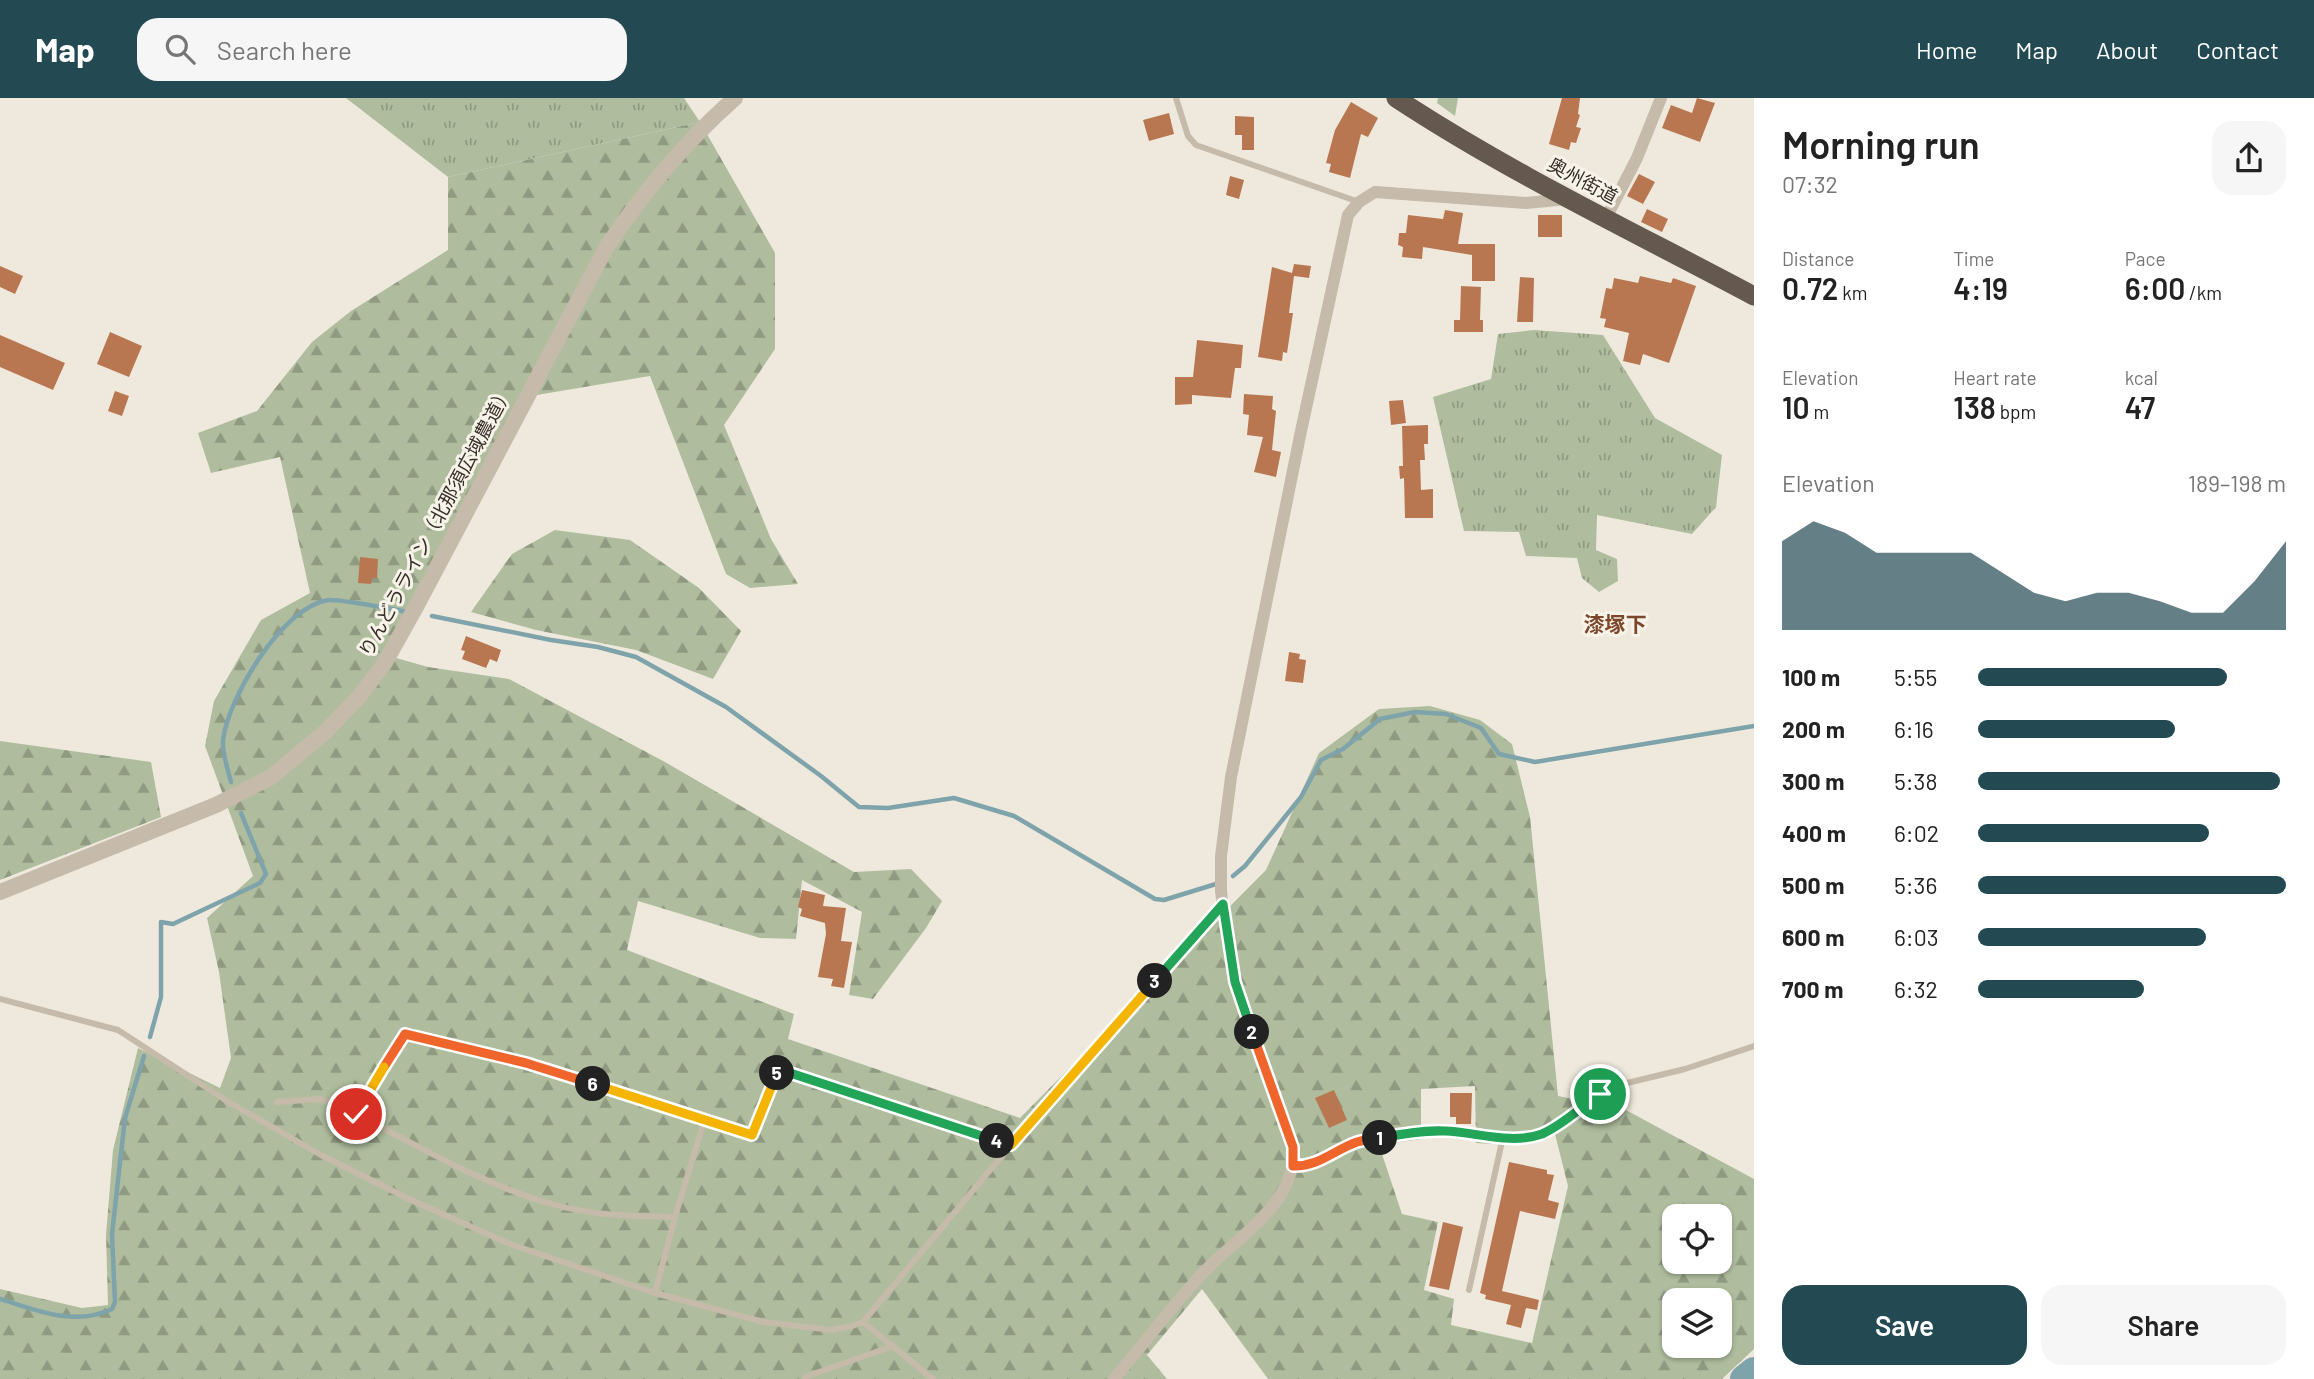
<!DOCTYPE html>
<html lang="en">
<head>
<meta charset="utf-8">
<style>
  body { margin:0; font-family:Barlow,"Noto Sans JP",sans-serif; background:#f6f6f6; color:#222; height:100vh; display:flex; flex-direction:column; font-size:26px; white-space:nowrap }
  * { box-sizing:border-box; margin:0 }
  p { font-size:23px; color:#767676 }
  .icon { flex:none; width:38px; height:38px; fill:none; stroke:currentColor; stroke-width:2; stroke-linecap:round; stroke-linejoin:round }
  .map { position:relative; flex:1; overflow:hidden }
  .details { display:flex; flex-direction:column; background:#fff; width:560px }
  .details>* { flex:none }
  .buttons { position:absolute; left:1662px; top:1106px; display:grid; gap:14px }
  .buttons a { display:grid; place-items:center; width:70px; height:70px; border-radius:14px; background:#fff; box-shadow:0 2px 5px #0004; font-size:35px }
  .pin { position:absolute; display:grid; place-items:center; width:60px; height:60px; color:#fff; margin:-30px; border:4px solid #fff; border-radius:50%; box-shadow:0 2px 7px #0007 }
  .km { position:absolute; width:35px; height:35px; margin:-18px; border-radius:50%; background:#222; color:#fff; font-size:19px; line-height:35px; text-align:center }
  .round { display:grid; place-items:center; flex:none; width:74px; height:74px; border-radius:21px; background:#f6f6f6 }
  .headline { display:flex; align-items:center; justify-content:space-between; height:119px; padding:0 28px }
  h1 { font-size:38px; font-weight:600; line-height:52px }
  .stats { display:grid; grid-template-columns:repeat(3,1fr); gap:10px; height:119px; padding:7px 28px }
  .stats div { display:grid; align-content:center }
  .stats b { font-size:30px; font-weight:600 }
  .stats small { font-size:19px; font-weight:400 }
  .stats p { font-size:19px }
  .chart { height:196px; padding:14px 28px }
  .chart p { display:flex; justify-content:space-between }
  .chart svg { width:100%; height:126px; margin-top:7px; fill:#234952; opacity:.7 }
  .button { display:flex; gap:14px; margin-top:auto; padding:14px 28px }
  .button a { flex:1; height:80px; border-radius:21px; background:#234952; color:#fff; font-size:28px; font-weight:600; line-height:80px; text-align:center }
  .button a+a { background:#f6f6f6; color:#222 }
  ul { padding:0 28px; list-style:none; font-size:23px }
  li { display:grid; grid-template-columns:112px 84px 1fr; align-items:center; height:52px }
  li i { height:18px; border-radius:9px; background:#234952 }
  header { display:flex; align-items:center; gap:42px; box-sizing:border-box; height:98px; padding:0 35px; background:#234952; color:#fff }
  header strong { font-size:33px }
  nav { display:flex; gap:38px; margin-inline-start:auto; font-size:24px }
  .search { width:490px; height:63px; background:#f6f6f6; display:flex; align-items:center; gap:18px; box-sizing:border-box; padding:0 24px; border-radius:21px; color:#767676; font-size:26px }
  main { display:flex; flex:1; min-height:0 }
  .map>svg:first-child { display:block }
</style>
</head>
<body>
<header>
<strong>Map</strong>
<div class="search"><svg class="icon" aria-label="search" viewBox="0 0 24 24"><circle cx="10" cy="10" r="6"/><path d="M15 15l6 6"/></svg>Search here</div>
<nav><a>Home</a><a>Map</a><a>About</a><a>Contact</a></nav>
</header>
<main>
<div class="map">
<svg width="1754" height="1281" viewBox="0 0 1754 1281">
  <defs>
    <pattern id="grass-tufts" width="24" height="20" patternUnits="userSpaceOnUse" patternTransform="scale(1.75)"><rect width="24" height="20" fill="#afbd9e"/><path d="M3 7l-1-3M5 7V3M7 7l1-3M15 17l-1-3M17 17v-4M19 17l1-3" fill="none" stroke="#8f9a81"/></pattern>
    <pattern id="forest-firs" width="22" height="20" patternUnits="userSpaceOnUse" patternTransform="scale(1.75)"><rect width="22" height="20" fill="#afbd9e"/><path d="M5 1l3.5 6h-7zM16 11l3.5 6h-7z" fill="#8f9a81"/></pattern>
  </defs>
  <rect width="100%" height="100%" fill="#efe9dd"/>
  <path fill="url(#grass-tufts)" d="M346,0h338l16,24 -252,55z
    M1534,232l69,5 52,83 67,37 -6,52 -24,27 -95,-19 -1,35 21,9 1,22 -19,11 -17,-14 -5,-20 -51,-2 -7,-24 -55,-1 -31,-134 58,-18 7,-45z"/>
  <path fill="url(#forest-firs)" fill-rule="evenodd" d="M1438,0h20l-3,18 -18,-13z
    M700,24l75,131v96l-51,76 47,114 27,45 -48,4 -24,-14 -76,-198 -131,22 -123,260 32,9 81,12 156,83 189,110 57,-3 31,32 -16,27 -53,71 -24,-4 13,-83 -60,-32 -6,59 -36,-1 -122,-37 -11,49 167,64 -6,25 232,79 246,-248 53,-117 60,-44 51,-3 50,14 32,24 18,73 28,279 66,13 130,70v170l-32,30h-454l-66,-90 -55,66 20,24h-1167v-90l82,19 26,-3 -2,-70 7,-85 25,-102 82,40 11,-30 -12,-86 -12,-54 46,-42 -48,-130 9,-45 47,-81 49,-27 -30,-136 -69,16 -13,-40 59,-22 55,-69 39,-31 97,-61v-73zM1475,988l1,57 33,2 46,-11 13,52 -36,157 -81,-18 3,-26 -30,-9 14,-68 -36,-8 -23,-69 42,-6v-50zM1675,1118h45v46h-45zM1675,1202h45v46h-45z
    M555,432l75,10 69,48 42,43 -28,48 -77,-29 -100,-20 -65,-18 41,-58z
    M0,643l151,21 10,55 -161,63z"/>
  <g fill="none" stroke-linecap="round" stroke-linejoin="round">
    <path stroke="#7fa3aa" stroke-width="4.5" d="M432,518l119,24 47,7 38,10 90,50 95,69 38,31 29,1 66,-10 60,18 141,83 9,1 52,-16
      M231,684c-3,-12 -9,-29 -8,-42 5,-42 59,-133 105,-140 14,-1 63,9 80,12
      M1233,778l12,-10 56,-69 20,-37 22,-11 37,-30 35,-7 31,2 35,14 18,26 36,8 219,-36
      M150,939l11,-40v-75l12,2 87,-41 6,-9 -25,-61
      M0,1201c37,11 74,28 112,10l3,-7 -3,-68 13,-116 19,-62"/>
    <path stroke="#7fa3aa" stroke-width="28" d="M1744,1281l10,-8"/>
  </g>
  <path fill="#b97751" d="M1562,0h18l-2,16 2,1 -4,12 5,1 -5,15 -5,-1 -2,8 -20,-6z
    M1697,0l18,5 -15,39 -38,-14 9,-23 21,8z
    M1351,4l27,16 -10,19 -7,-3 -11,44 -21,-6 2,-8 -5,-1 9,-33z
    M1169,15l5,21 -25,7 -6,-21z
    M1235,18l19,1v33h-12v-15h-7z
    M1639,76l16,8 -12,22 -16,-8z
    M1230,78l14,4 -5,19 -13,-4z
    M1647,111l21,10 -6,13 -21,-10z
    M1445,112l18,3 -5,31h37v37h-23v-26l-49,-8 -1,12 -20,-2 1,-10 -5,-2 1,-12h7l2,-18 35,4z
    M1538,117h24v22h-24z
    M1294,166l17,2 -2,12 -15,-2 -5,37h4l-6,40 -4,-1 -1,9 -24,-4 14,-90 20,6z
    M0,168l23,10 -8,18 -15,-7z
    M1640,178l31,7 2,-5 23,8 -27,77 -26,-9 -3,11 -17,-4 6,-28 -25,-6 2,-8 -6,-1 6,-30 6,1 2,-11 24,5z
    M1520,179l14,1 -1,44h-16z
    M1461,188l20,1 -1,33h3v12h-29v-12h6z
    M110,234l32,14 -13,31 -32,-13z
    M0,237l65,28 -12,27 -53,-23z
    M1197,242l46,5 -2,23h-6l-4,30 -39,-3v9l-17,1v-28h18z
    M115,293l14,5 -7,20 -14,-5z
    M1244,296l29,2 -1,13 4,2 -4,39 9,2 -5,25 -22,-5 9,-35 -16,-2 2,-20 -6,-1z
    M1403,302l3,23 -15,2 -2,-24z
    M1428,327v19h-4l1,16h-5l1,30 12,-1v29h-28l-1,-40 -4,1 -1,-13h4l-1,-40z
    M360,459l18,2 -1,19h-5l-1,6 -13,-1z
    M466,538l35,14 -4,12 -7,-3 -4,9 -24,-9 3,-8 -4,-1z
    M1289,554l11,2 -1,5 7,1 -3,23 -18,-2z
    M802,792l23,5 -2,11 23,2 -5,33 11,1 -8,46 -13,-2 2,-7 -15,-2 8,-43 -1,-11 -25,-7 2,-7 -4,-2z
    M1334,992l13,30 -18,8 -14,-30z
    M1450,995h22l-1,31h-15v-7h-6z
    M1509,1064l38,8v4l7,1 -6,25 11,3 -4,16 -35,-8 -18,80 37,9 -2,10 -11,-2 -5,20 -15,-4 5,-19 -26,-6 1,-4 -6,-2z
    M1443,1124l20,5 -14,63 -20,-4z"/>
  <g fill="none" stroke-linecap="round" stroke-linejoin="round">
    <path stroke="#c6baaa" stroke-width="6" d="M1176,0l12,38 8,9 163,57
      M0,901l118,31 109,71 94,54 88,44 101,45 145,49 109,29 68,8 20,-4 11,-4 70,57
      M405,936l121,29 179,55 -30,99c-41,-1 -83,-1 -123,-13 -69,-19 -133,-58 -196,-90z
      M277,1004l43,-3 36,15
      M705,1020l47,17 26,-66 233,76
      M1293,1067l13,1 11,-3 40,-21 43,-8 45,-3 43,6h42l29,-12 41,-31 23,-10 62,-15 69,-23
      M1469,1192l34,-153
      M655,1195l20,-76
      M863,1224l148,-177 210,-239
      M805,1281v-2l88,-31"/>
    <path stroke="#c6baaa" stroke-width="12" d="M1606,120l31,-60 24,-60
      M1114,1281c30,-35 58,-73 89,-106 31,-34 98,-72 89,-126 -1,-7 -4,-14 -6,-20l-51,-145 -10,-57 -4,-34v-35l10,-79 70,-346 47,-216 11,-13 16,-10 151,11 41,-4"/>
    <path stroke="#c6baaa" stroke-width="16" d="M0,794l216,-87 55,-28 53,-44 35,-36 25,-33 33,-59 189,-357c37,-56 79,-106 129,-150"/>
    <path stroke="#65584e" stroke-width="19" d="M1396,0c114,75 238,134 358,198"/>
  </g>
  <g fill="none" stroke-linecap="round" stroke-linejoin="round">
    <g stroke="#fff" stroke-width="14">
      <path id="split-1" d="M1380,1040c21,-4 43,-8 65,-7 31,1 66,14 97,3 21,-9 39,-27 58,-40"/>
    </g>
    <g stroke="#fff" stroke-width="14">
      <path id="split-2" d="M1252,934l41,115v19c25,1 41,-16 64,-24 7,-2 15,-3 23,-4"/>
    </g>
    <g stroke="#fff" stroke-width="14">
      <path id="split-3" d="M1155,883l68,-77 12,78 17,50"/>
    </g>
    <g stroke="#fff" stroke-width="14">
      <path id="split-4" d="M997,1043l14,4 144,-164"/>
    </g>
    <g stroke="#fff" stroke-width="14">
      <path id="split-5" d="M777,975l1,-4 219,72"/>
    </g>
    <g stroke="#fff" stroke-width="14">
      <path id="split-6" d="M593,986l159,51 25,-62"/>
    </g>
    <g stroke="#fff" stroke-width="14">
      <path id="split-7" d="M384,969l21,-33 121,29 67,21"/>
    </g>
    <g stroke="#fff" stroke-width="14">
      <path id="split-8" d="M356,1016l28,-47"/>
    </g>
    <use href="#split-1" stroke="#22a559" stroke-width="9"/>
    <use href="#split-2" stroke="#f0652b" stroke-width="9"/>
    <use href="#split-3" stroke="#22a559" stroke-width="9"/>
    <use href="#split-4" stroke="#f5b400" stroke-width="9"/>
    <use href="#split-5" stroke="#22a559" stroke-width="9"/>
    <use href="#split-6" stroke="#f5b400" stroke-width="9"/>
    <use href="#split-7" stroke="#f0652b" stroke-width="9"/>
    <use href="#split-8" stroke="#f5b400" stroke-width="9"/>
  </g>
  <g text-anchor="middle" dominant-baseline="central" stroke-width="6" stroke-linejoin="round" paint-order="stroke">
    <g font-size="19" fill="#352e29" stroke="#f8f3e9">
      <text transform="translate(1583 82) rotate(28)">奥州街道</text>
      <text transform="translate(435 423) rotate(-62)">りんどうライン（北那須広域農道）</text>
    </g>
    <g font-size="21" font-weight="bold" fill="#7b472a" stroke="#f8f3e9">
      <text x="1615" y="525">漆塚下</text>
    </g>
  </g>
</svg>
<div class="buttons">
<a><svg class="icon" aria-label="locate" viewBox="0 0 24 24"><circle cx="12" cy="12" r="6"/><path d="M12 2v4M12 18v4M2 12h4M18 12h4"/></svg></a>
<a><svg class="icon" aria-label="layers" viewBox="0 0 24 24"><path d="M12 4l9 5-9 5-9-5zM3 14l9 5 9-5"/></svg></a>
</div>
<div class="pin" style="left:1600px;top:996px;background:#1e9e55"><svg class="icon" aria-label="arrive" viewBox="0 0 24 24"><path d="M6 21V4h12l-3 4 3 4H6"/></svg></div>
<div class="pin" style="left:356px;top:1016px;background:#d93025"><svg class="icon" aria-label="check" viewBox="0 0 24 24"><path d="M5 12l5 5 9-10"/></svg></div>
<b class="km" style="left:1380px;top:1040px">1</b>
<b class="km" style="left:1252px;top:934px">2</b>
<b class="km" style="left:1155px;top:883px">3</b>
<b class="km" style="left:997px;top:1043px">4</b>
<b class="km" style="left:777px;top:975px">5</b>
<b class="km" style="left:593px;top:986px">6</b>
</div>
<section class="details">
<div class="headline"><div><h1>Morning run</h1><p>07:32</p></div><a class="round"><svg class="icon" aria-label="share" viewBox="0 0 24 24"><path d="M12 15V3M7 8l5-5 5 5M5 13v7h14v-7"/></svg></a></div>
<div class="stats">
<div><p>Distance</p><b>0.72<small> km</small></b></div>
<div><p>Time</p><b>4:19</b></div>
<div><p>Pace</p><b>6:00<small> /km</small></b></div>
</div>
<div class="stats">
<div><p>Elevation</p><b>10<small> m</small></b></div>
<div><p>Heart rate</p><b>138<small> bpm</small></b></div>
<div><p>kcal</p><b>47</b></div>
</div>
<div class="chart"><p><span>Elevation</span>189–198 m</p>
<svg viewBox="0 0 160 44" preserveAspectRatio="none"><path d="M0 44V13L10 6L20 10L30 17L40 17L50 17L60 17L70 24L80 31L90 34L100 31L110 31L120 34L130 38L140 38L150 27L160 13V44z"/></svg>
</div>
<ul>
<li><b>100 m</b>5:55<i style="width:81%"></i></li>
<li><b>200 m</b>6:16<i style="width:64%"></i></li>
<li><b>300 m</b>5:38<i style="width:98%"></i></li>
<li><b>400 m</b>6:02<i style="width:75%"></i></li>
<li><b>500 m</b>5:36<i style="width:100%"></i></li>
<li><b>600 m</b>6:03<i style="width:74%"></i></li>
<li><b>700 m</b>6:32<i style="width:54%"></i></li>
</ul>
<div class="button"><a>Save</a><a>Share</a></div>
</section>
</main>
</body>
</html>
